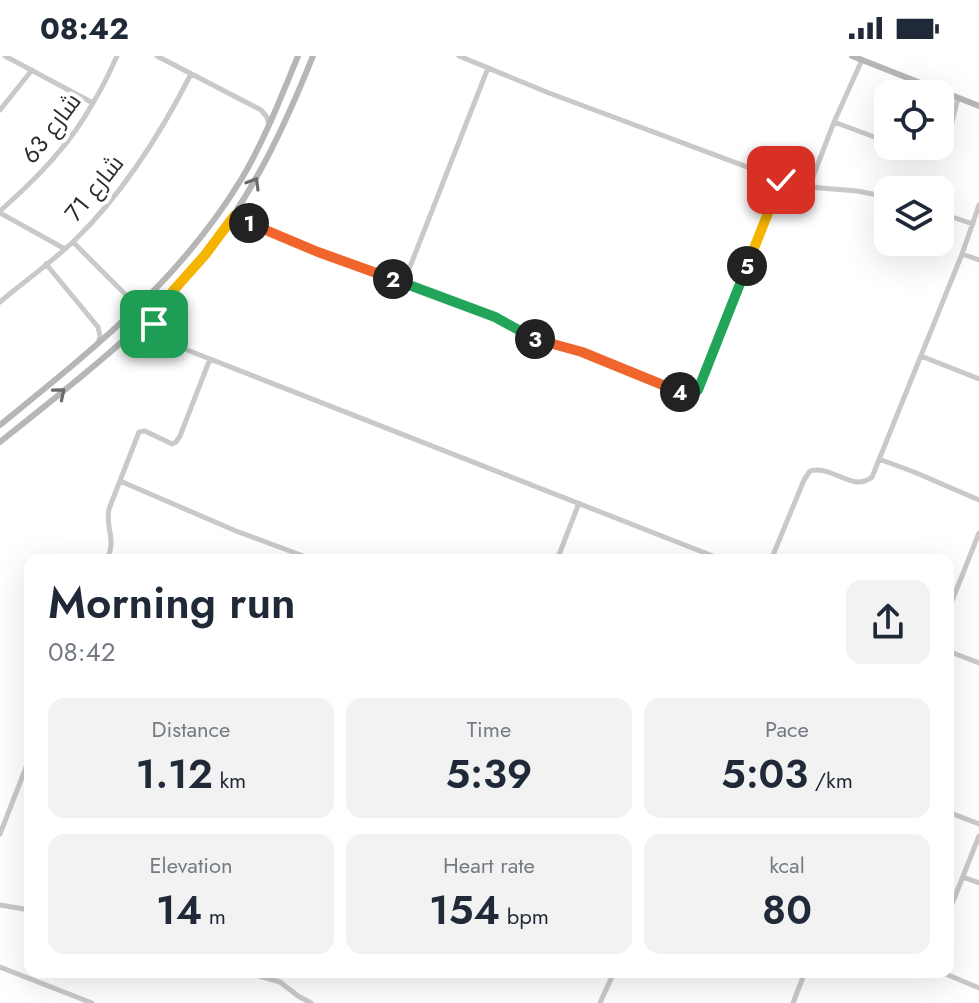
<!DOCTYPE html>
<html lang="en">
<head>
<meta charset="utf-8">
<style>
  body { margin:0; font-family:Jost,Cairo,sans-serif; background:#f2f2f3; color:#1f2937; height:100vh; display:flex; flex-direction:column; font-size:30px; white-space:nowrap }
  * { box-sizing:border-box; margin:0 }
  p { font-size:26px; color:#747a83 }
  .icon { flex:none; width:44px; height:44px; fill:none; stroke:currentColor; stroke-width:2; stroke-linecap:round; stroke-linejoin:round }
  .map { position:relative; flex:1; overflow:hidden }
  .details { position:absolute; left:24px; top:498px; width:930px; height:424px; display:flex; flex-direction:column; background:#fff; border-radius:16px; box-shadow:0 8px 32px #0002 }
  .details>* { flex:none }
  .buttons { position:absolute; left:874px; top:24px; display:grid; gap:16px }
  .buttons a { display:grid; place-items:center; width:80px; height:80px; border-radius:16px; background:#fff; box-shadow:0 8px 32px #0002; font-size:40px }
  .pin { position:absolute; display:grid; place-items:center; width:68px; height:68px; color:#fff; margin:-34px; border-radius:16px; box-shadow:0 4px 12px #0006 }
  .km { position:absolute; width:40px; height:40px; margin:-20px; border-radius:50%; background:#222; color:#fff; font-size:22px; line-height:40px; text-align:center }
  .round { display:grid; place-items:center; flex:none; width:84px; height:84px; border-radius:16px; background:#f2f2f3 }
  .head { display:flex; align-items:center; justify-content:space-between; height:136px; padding:0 24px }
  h1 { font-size:44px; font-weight:600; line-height:60px }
  .figures { display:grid; grid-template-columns:repeat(3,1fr); gap:12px; height:136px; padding:8px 24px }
  .figures div { display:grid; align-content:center; border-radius:16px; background:#f2f2f3; text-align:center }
  .figures b { font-size:40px; font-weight:600 }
  .figures small { font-size:22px; font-weight:400 }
  .figures p { font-size:22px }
  .status { display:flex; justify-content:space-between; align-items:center; height:56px; padding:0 40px; background:#fff; direction:ltr }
  .status svg { height:22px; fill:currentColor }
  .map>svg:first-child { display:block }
</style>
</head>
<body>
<div class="status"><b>08:42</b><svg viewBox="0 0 49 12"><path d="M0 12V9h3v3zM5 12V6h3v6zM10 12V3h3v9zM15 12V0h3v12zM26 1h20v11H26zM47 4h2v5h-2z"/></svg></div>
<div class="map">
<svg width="979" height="947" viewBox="0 0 979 947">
  <rect width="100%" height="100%" fill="#fff"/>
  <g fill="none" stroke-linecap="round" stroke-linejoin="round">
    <path stroke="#c9c9c9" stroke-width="5" d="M5,0l88,47
      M157,0l104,54 6,7 2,8
      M459,0l90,37 241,90 19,4 48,4 31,6
      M0,54l32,-40
      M834,66l54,20
      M899,90l23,4 21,-3 4,-5 11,-44
      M809,131l25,-65 28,-62
      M0,155c36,-32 71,-67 94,-110 9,-14 16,-30 23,-45
      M0,157l65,36
      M940,157l33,11
      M234,160l84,36 86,30 91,35 41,22 39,11 113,45 7,-2 5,-7 81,-206
      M73,186l66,66
      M962,198l17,6
      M46,208l52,63 2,9 -2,8
      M404,226l84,-214
      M0,246c25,-21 52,-40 76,-63 47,-46 85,-106 115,-165
      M155,256c-3,18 12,29 27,36l541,212
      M921,300l58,23
      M879,403l35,13 65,28
      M120,425l116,50 78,29
      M107,504c10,-24 -2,-29 2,-51l30,-77 6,-1 27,13 4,-2 4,-6 30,-77
      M557,504l22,-57
      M771,504l33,-80 6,-9c21,-7 43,22 62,6l90,-223 17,-49
      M948,555l31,-78
      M948,595l31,12
      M948,756l31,12
      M0,778l30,-77
      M963,821l16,6
      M0,849l30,5
      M948,858l31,-78
      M0,911l92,36
      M245,916l35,10 18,14 13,7
      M941,916l38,16
      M600,947l14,-31
      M793,947l12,-31"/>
    <path stroke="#b6b6b6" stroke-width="6" d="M852,0l127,50
      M0,369c92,-75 180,-144 242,-247 23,-39 39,-81 56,-122
      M0,386c72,-58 149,-115 206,-189 48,-61 78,-125 107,-197"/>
  </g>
  <defs><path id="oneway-chevron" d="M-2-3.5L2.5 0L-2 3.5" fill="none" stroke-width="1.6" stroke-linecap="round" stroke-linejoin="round" transform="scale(2)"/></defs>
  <g stroke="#6a6a6a">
    <use href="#oneway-chevron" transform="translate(254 127) rotate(-59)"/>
    <use href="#oneway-chevron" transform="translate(60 337) rotate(-40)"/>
  </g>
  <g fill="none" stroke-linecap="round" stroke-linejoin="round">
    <g stroke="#fff" stroke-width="16">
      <path id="split-1" d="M154,268l2,-14 49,-55 29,-39 15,7"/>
    </g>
    <g stroke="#fff" stroke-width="16">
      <path id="split-2" d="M249,167l69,29 75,27"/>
    </g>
    <g stroke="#fff" stroke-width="16">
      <path id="split-3" d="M393,223l102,38 40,22"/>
    </g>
    <g stroke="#fff" stroke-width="16">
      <path id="split-4" d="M535,283l47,13 98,40"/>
    </g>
    <g stroke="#fff" stroke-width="16">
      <path id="split-5" d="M680,336l12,2 6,-4 49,-124"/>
    </g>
    <g stroke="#fff" stroke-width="16">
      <path id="split-6" d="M747,210l34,-86"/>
    </g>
    <use href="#split-1" stroke="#f5b400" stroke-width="10"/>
    <use href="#split-2" stroke="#f0652b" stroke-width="10"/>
    <use href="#split-3" stroke="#22a559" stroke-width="10"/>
    <use href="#split-4" stroke="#f0652b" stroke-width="10"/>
    <use href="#split-5" stroke="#22a559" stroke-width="10"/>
    <use href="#split-6" stroke="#f5b400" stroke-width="10"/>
  </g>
  <g text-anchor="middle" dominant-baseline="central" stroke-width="8" stroke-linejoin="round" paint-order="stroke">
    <g font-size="24" fill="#2c2c2c" stroke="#fff">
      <text transform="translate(51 72) rotate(-53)">شارع 63</text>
      <text transform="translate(94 132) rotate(-51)">شارع 71</text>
    </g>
  </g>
</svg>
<div class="buttons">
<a><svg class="icon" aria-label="locate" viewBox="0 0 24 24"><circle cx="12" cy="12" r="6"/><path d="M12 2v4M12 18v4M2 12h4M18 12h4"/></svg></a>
<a><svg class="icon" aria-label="layers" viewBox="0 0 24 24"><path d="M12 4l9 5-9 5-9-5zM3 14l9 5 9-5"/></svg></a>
</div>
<div class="pin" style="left:154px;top:268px;background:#1e9e55"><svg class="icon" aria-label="arrive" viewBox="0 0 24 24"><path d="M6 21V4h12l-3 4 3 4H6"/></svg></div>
<div class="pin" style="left:781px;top:124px;background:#d93025"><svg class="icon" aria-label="check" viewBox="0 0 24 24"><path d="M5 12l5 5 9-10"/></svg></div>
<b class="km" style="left:249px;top:167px">1</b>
<b class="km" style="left:393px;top:223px">2</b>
<b class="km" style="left:535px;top:283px">3</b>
<b class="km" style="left:680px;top:336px">4</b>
<b class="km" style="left:747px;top:210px">5</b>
<section class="details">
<div class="head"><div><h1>Morning run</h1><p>08:42</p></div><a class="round"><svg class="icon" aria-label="share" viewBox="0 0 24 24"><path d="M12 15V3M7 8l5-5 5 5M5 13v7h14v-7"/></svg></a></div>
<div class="figures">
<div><p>Distance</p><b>1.12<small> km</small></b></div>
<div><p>Time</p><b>5:39</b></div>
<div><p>Pace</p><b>5:03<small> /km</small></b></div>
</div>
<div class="figures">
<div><p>Elevation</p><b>14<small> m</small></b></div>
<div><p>Heart rate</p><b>154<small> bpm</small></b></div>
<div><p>kcal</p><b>80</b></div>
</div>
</section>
</div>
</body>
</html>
